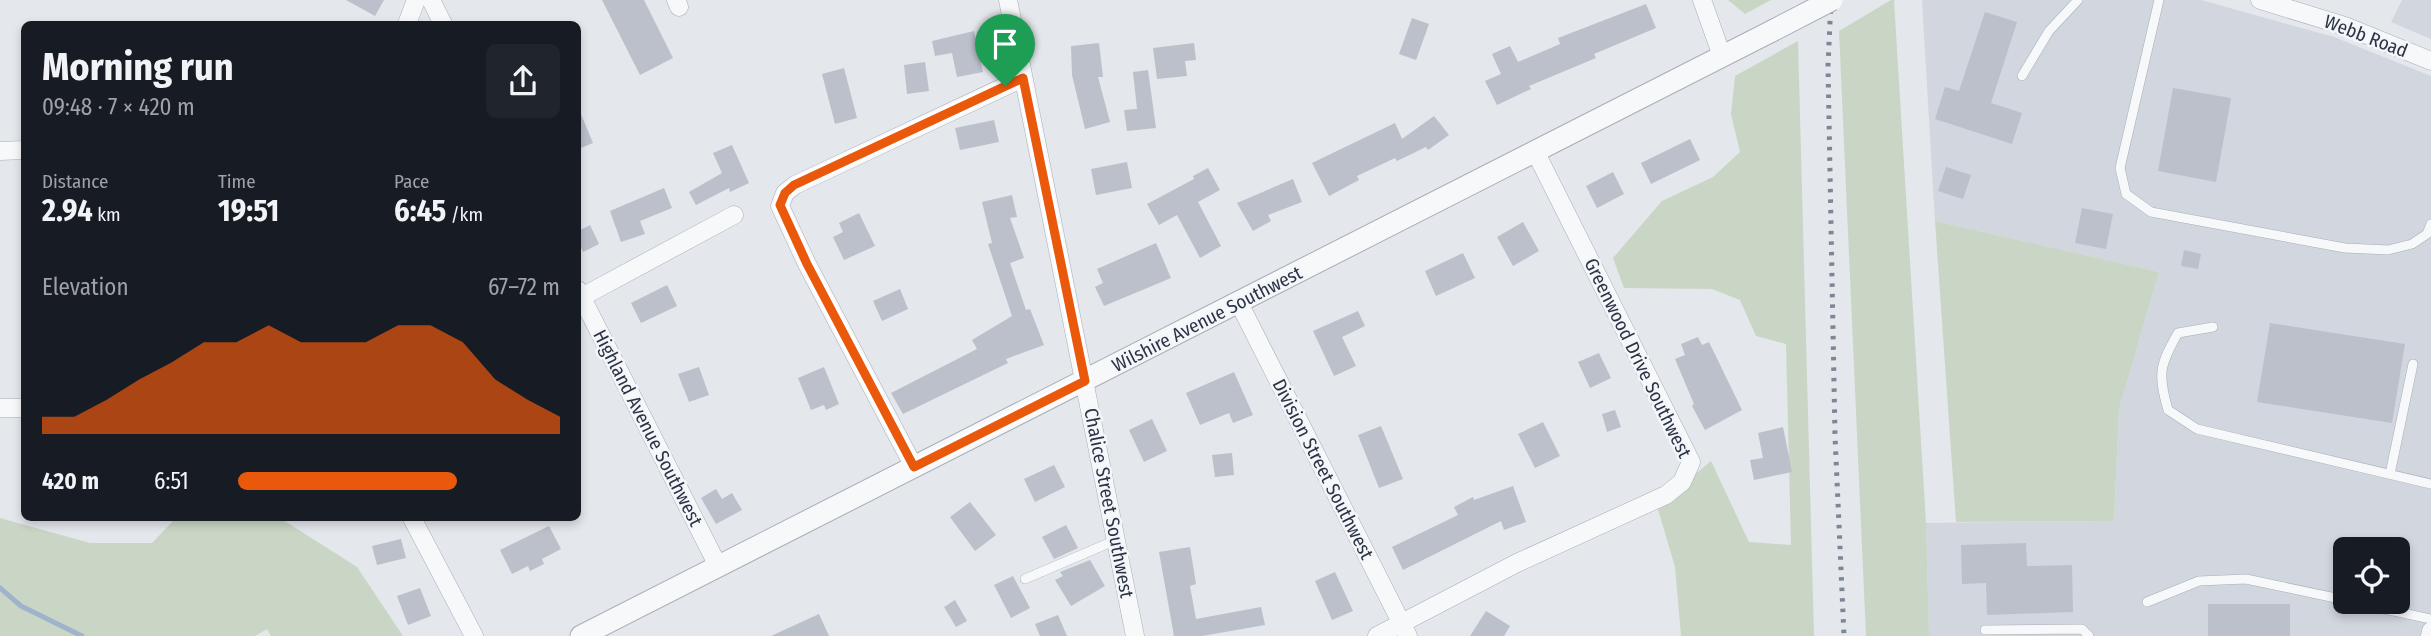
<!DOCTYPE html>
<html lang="en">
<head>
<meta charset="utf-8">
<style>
  body { margin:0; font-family:"Fira Sans Condensed",sans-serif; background:#20242c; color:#f1f3f6; height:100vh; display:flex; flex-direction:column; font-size:26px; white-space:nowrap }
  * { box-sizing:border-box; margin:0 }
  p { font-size:23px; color:#9ea1a6 }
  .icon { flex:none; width:38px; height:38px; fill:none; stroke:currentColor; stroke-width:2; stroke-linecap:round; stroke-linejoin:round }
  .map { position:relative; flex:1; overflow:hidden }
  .side { position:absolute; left:21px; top:21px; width:560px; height:500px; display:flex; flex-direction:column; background:#171b24; border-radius:10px; box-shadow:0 4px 10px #0003 }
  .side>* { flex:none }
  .tools { position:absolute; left:2333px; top:537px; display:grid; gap:14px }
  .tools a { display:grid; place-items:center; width:77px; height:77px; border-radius:10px; background:#171b24; box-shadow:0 4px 10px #0003; font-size:35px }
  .pin { position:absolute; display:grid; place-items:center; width:60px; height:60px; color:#fff; margin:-72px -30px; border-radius:50% 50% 50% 0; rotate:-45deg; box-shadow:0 0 7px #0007 }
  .pin .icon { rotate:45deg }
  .round { display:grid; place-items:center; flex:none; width:74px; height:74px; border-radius:10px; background:#20242c }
  .headline { display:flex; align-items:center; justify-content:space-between; height:119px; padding:0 21px }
  h1 { font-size:38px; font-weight:700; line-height:52px }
  .figures { display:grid; grid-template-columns:repeat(3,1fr); gap:10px; height:119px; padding:7px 21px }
  .figures div { display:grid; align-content:center }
  .figures b { font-size:30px; font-weight:700 }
  .figures small { font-size:19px; font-weight:400 }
  .figures p { font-size:19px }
  .chart { height:196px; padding:14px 21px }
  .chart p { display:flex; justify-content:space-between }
  .chart svg { width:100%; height:126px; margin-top:7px; fill:#ea580c; opacity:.7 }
  ul { padding:0 21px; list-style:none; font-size:23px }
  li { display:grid; grid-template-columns:112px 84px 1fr; align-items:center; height:52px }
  li i { height:18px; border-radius:9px; background:#ea580c }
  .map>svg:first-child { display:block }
</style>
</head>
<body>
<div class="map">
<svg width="2431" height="636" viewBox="0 0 2431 636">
  <rect width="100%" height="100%" fill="#e4e7ec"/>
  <path fill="#d2d6de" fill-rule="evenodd" d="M1922,0h279l133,37 97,39v560h-502l-3,-113 188,-2 5,-112 40,-137 -224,-51zM2345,550h53v52h-53z
    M2402,0h29v39l-40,-17z"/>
  <path fill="#c9d6c5" d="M1728,0h43l-26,14z
    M1891,0h3l32,523 3,113h-63l-27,-605z
    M1798,41l16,595h-133l-6,-69 -18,-61 54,-45 38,81 42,3 -5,-201 -30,-8 -16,-36 -28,-11 -88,-1 -11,-30 49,-57 51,-24 27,-25 -9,-38 4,-38z
    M1935,221l224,51 -40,137 -5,112 -158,1z
    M0,518l90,25h62l22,-23 106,-2 77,49 46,69h-132l-4,-7 -12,7h-255z"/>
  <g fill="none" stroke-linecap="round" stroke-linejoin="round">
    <path stroke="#9fb4cc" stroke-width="5" d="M0,588l21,18 61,30"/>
  </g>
  <path fill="#bbc0ca" d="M346,0h38l-9,16z
    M602,0h42l29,58 -33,17z
    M1646,4l10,24 -62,26 2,4 -67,28 2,3 -34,16 -12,-24 16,-7 -9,-20 18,-8 8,16 42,-18 -2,-6z
    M1985,12l32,10 -26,81 31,10 -10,31 -77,-25 10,-32 14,4z
    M1412,18l17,6 -13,36 -17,-6z
    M974,31l9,41 -26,5 -5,-24 -17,3 -3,-15z
    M1099,43l4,34h-5l12,45 -25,7 -13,-54 -1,-29z
    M1194,43l2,17 -11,1 2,15 -30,3 -4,-31z
    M925,62l4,29 -22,3 -3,-29z
    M844,68l13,50 -22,6 -13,-50z
    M1148,70l8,58 -29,3 -3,-21 13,-1 -4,-37z
    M2173,88l58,10 -15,84 -58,-11z
    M578,107l15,36 -15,6z
    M1434,116l15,19 -21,15 -2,-3 -29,14 -2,-3 -38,18 2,4 -30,16 -17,-33 83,-40 7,16z
    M994,120l5,22 -39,8 -5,-22z
    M1690,139l10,21 -49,24 -10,-21z
    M732,145l17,38 -19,9 -1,-4 -33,17 -7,-13 33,-19 -9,-20z
    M1127,162l5,26 -36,7 -5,-26z
    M1946,167l25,8 -8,24 -25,-8z
    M1208,168l12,22 -22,12 23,44 -21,12 -23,-43 -18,10 -12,-21 47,-25 -1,-3z
    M1613,172l11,22 -27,14 -11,-22z
    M1293,179l9,23 -34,13 3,6 -18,10 -16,-28z
    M664,188l8,20 -32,13 5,13 -24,8 -11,-31z
    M1012,195l5,22 -7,1 14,40 -14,5 16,47 4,-1 14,36 -38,14 2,4 -105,51 -12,-21 86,-44 -5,-9 40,-24 -24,-72 4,-1 -10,-41z
    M2082,208l31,6 -7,35 -31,-6z
    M859,213l16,33 -31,14 -11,-23 10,-5 -4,-9z
    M1523,222l16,29 -26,15 -16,-29z
    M590,225l9,19 -16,8 -5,-11v-10z
    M1156,243l15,35 -67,28 -9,-19 8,-4 -6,-14z
    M2184,250l17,4 -3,15 -17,-3z
    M1463,253l12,25 -39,18 -11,-25z
    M667,285l10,21 -36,17 -10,-20z
    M900,289l8,20 -26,12 -9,-20z
    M1358,311l7,15 -23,11 14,29 -22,10 -21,-45z
    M2270,323l135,21 -13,79 -135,-21z
    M1698,337l4,8 7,-3 33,68 -37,20 -13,-24 2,-2 -19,-45 10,-4 -4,-11z
    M1599,353l12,25 -21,10 -12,-26z
    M699,367l10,28 -20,7 -11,-28z
    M824,367l15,37 -13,6 -2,-5 -13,5 -13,-32z
    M1234,372l19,43 -20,8 -4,-10 -29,12 -14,-32z
    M1615,410l6,17 -14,5 -5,-18z
    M1152,419l15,32 -23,11 -15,-32z
    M1543,422l17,34 -25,12 -17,-34z
    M1381,426l22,53 -24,9 -21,-53z
    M1783,427l9,45 -38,8 -4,-20 13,-2 -5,-25z
    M1232,453l2,22 -19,2 -3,-22z
    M1054,465l11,22 -30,15 -11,-23z
    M1513,486l13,36 -22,8 -3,-9 -98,49 -11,-23 66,-32 -4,-8 19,-10 1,3z
    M716,489l6,10 10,-6 10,17 -26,14 -15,-26z
    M970,502l26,33 -21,16 -25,-34z
    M1066,525l12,23 -24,11 -12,-22z
    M549,526l12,23 -19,10 2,5 -14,7 -2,-5 -16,8 -12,-24z
    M401,539l5,19 -29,7 -5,-19z
    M2026,543l1,23 45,-1 1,47 -86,3 -1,-32 -24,1 -1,-39z
    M1190,547l6,37 -6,2 6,33 65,-12 4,18 -63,11h-28l-15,-84z
    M1090,560l15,26 -34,20 -16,-26 8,-4 -3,-4z
    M1335,572l18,39 -21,9 -17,-39z
    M1013,576l17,32 -19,10 -17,-33z
    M420,588l11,28 -23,9 -11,-29z
    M955,600l12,21 -11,6 -12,-20z
    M2208,604h82v32h-82z
    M1486,611l24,15 -6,10h-34z
    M819,614l10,22h-58z
    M1058,615l9,21h-27l-5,-12z"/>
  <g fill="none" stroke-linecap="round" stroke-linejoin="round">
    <g stroke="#a9aeb7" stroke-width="10">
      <path id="service" d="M2159,0l-39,168 6,26 25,18 194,36 43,2 24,-6 15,-10 4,-10
        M2022,76l27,-45 29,-31
        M2213,327l-35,6c-19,33 -20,41 -10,77l29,19 234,55
        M2390,474l23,-110
        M1025,579l91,-39
        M2147,602l52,-21 47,-2 99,21
        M2352,602l79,17
        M1985,630l97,-1 7,7"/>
    </g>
    <g stroke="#a9aeb7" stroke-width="19">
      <path id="minor" d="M431,0l12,24
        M676,0l3,7
        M1008,0l127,636
        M1702,0l20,56
        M2260,0l85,26 86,35
        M407,24l9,-24
        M0,151l24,-1
        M578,290l140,276
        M578,299l156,-84
        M1239,303l169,333
        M0,408h24
        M914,467l-107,-203 -27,-58 5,-13 10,-8 228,-107
        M412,518l62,118
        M1377,636l140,-73 149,-68 16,-13 9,-20 -155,-309
        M2430,636l1,-5"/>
    </g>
    <g stroke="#a9aeb7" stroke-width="23">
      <path id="tertiary" d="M581,636l1191,-605"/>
    </g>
    <use href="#service" stroke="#f7f8fa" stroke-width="9"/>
    <use href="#minor" stroke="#f7f8fa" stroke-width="18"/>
    <use href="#tertiary" stroke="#f7f8fa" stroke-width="21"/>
    <path stroke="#7d8696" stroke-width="5" stroke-dasharray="3.5 7" stroke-linecap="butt" d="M1831,0l-3,66 7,370 9,200"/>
    <g stroke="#a9aeb7" stroke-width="23" stroke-linecap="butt">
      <path id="tertiary-bridge" d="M1772,31l60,-31"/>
    </g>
    <use href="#tertiary-bridge" stroke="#f7f8fa" stroke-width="21"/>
  </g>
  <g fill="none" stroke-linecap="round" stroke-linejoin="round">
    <g stroke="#fff" stroke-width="14">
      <path id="route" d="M1023,78l62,303 -171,86 -107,-203 -27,-59 5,-12 9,-8z"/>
    </g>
    <use href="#route" stroke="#ea580c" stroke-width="9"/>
  </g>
  <g text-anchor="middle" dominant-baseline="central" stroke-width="5" stroke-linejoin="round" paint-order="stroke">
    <g font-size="19" fill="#2b3445" stroke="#f4f6f9">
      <text transform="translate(2366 36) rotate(21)">Webb Road</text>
      <text transform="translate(1207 319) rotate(-27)">Wilshire Avenue Southwest</text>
      <text transform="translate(1638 358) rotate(64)">Greenwood Drive Southwest</text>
      <text transform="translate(648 428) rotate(63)">Highland Avenue Southwest</text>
      <text transform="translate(1323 469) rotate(63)">Division Street Southwest</text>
      <text transform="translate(1109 503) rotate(79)">Chalice Street Southwest</text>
    </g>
  </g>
</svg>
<div class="tools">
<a><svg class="icon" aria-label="locate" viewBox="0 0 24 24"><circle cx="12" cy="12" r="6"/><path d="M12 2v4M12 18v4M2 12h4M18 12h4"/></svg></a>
</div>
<div class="pin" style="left:1005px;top:86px;background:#1e9e55"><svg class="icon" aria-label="arrive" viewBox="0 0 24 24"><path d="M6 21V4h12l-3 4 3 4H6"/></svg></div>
<section class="side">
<div class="headline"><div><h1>Morning run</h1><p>09:48 · 7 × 420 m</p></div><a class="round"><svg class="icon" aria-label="share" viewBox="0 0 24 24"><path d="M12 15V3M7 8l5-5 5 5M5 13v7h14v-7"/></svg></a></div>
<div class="figures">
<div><p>Distance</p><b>2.94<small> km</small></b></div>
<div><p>Time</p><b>19:51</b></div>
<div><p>Pace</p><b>6:45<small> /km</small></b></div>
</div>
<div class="chart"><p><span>Elevation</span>67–72 m</p>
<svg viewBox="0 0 160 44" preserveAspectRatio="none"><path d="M0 44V38L10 38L20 32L30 25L40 19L50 12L60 12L70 6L80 12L90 12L100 12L110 6L120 6L130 12L140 25L150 32L160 38V44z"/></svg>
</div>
<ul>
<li><b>420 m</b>6:51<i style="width:68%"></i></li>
</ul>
</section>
</div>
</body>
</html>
